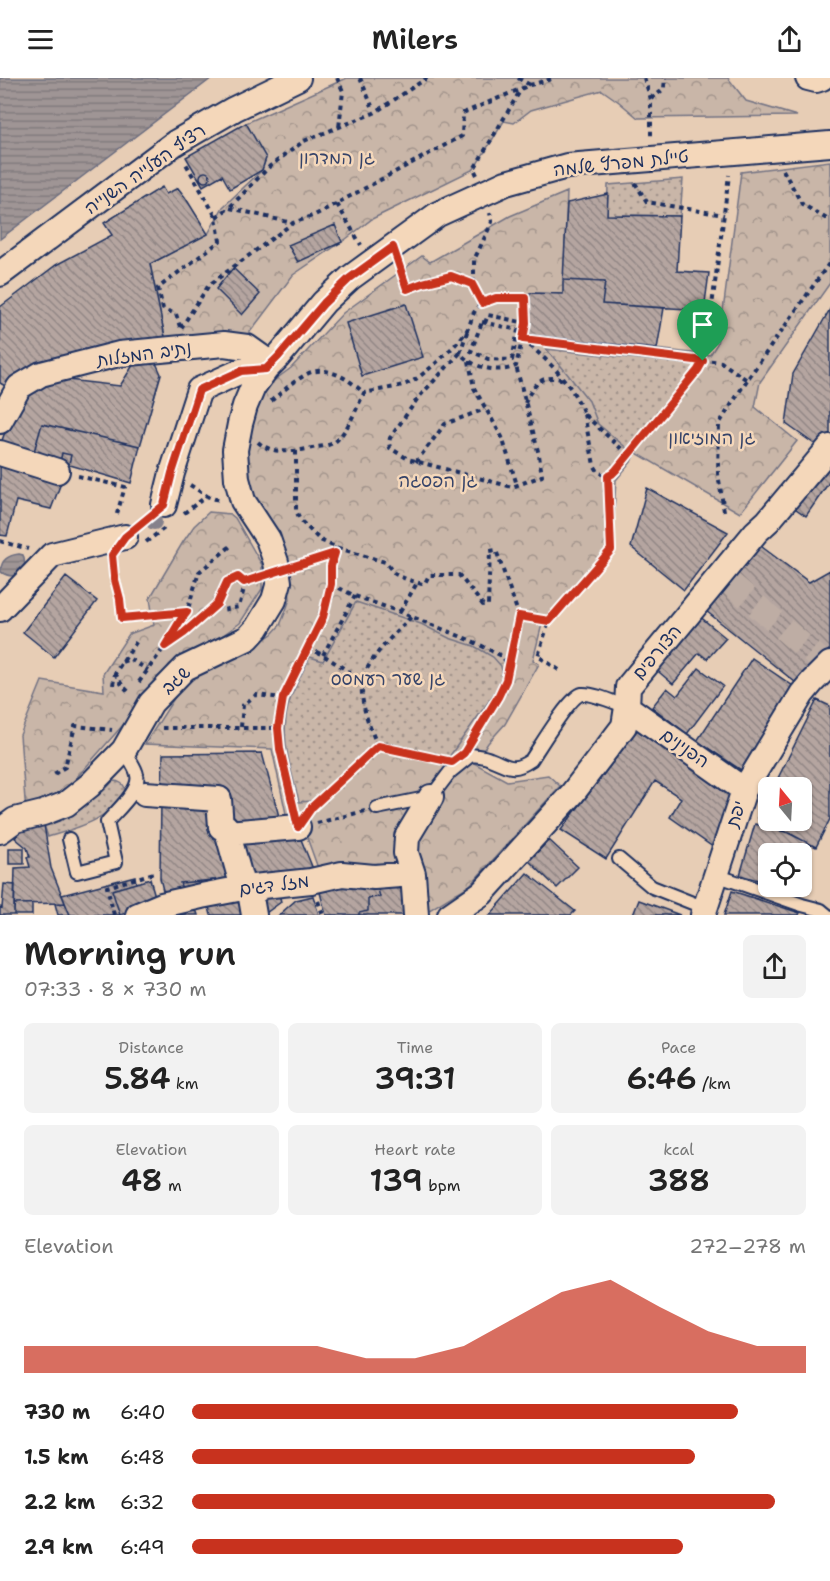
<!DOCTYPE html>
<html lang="en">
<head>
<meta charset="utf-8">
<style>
  body { margin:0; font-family:"Shantell Sans","Playpen Sans Hebrew",sans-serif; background:#f2f2f2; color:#222; height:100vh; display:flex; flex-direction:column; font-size:22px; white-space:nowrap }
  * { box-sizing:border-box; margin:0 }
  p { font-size:20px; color:#767676 }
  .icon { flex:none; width:33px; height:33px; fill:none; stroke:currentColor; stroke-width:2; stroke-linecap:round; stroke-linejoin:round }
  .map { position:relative; height:837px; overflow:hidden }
  .drawer { display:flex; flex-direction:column; background:#fff; flex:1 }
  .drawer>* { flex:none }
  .needle { width:39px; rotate:342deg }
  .fabs { position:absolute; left:758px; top:699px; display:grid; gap:12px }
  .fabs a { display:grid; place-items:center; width:54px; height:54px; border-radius:9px; background:#fff; box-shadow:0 2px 4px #0004; font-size:30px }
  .pin { position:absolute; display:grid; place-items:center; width:51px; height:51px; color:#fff; margin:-62px -26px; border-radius:50% 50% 50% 0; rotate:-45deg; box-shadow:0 0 6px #0007 }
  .pin .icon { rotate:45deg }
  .round { display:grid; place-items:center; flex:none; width:63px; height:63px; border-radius:9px; background:#f2f2f2 }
  .head { display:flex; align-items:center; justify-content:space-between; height:102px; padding:0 24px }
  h1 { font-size:33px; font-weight:600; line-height:45px }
  .metrics { display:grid; grid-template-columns:repeat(3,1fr); gap:9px; height:102px; padding:6px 24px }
  .metrics div { display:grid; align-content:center; border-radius:9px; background:#f2f2f2; text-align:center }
  .metrics b { font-size:30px; font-weight:600 }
  .metrics small { font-size:16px; font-weight:400 }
  .metrics p { font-size:16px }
  .chart { height:168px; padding:12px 24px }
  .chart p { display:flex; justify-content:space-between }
  .chart svg { width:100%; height:108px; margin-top:6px; fill:#c8321e; opacity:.7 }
  ul { padding:0 24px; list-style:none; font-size:20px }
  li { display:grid; grid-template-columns:96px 72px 1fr; align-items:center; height:45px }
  li i { height:15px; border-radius:8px; background:#c8321e }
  header { display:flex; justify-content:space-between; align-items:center; height:78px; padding:0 24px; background:#fff; font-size:27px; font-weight:600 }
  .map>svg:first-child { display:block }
</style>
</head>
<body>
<header><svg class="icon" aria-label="menu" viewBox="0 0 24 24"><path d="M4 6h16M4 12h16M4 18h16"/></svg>Milers<svg class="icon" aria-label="share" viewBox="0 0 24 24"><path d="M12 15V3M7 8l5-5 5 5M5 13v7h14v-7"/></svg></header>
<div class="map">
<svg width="830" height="837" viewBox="0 0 830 837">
  <defs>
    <pattern id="park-crowns" width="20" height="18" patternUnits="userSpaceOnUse" patternTransform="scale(1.5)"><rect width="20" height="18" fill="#c9b6a8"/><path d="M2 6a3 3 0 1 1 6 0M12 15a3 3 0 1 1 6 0" fill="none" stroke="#a2948c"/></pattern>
    <pattern id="garden-dots" width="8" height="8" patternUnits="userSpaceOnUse" patternTransform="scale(1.5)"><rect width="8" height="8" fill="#c9b6a8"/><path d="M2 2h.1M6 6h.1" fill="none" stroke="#a2948c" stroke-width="1.8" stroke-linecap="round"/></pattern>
    <pattern id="water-rules" width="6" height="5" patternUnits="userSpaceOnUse" patternTransform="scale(1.5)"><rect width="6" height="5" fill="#9f9595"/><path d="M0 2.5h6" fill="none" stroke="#817a7d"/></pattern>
    <pattern id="building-back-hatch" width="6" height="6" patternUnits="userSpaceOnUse" patternTransform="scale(1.5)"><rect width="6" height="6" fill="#b5a5a0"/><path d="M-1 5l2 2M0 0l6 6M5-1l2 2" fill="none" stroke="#928786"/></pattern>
  </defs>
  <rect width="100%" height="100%" fill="#e7cdb5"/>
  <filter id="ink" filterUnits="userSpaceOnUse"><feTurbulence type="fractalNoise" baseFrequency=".0167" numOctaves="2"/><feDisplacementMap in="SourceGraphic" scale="12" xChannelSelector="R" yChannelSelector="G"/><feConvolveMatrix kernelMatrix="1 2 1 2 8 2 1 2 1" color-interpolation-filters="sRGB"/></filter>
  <g filter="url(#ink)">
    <path fill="url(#park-crowns)" stroke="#727283" stroke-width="1.5" d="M347,0h381l18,23 51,15 -159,2 -19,-16 -17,-12 -71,20 -17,13 -10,-2 -30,48 -102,50 -26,20 -53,36 -46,61 -61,5 -21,-4 -15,-73 58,-30 15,-27 39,-37 4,-12 -20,-35z
      M830,83v122l-70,99 -5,25 42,34 -57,72 -105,-61 -4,10 -15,18 -4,65 -70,79 -9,36 6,4 -34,60 -17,19 -9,14 -7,5 35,19 41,-6 12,11 -90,99 -47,29 -104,-43 -18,-50 -13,2 -16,-74 -127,-5 40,-63 72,-37 15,-10 8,-9 5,-12 5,-14 -3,-28 -35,-76 -6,-41v-15l18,-51 27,-20 52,-55 79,-57 8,6 80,-46 57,-24 -4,102 -33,-1 -3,42 183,20 7,-11 6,-33 18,-139z
      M209,434l21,2 5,4 27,47v24l-22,34 -73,52 -111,126 -30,12 -6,-78 22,-54 62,10 -1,-17 26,-40 25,-9 -4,-27 33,-56 11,-16z"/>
    <path fill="url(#garden-dots)" stroke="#727283" stroke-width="1.5" d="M683,101l-3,37 -73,-1 1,-30z
      M546,271l153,16 -70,85 -31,-26 -9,-23 -28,-35z
      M356,524l65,22 28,14 25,8 19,11 8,9 2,9 -4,12 -50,70 -6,1 -58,-16 -15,7 -57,52 -14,1c-8,-33 -21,-68 -9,-102 5,-15 13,-29 20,-43l13,4z
      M113,703c6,0 12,3 12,9 -14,30 -48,38 -77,47l-4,-12c23,-15 51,-22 69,-44z"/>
    <path fill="url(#water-rules)" stroke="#6a6c7f" stroke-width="1.5" d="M0,0h212l-212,161z
      M19,476l4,1c6,17 -8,26 -22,17 -1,-12 8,-17 18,-18z"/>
    <path fill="url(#building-back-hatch)" stroke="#1b2f5e" stroke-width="1.5" d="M246,45l20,35 -4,12 -32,19 -8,-14 -19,11 -17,-29z
      M200 99a5 5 0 1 1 10 0a5 5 0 1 1-10 0Z
      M162,109l4,7 12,-6 7,9 23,37 -58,30 15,73 -40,6 -113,47 -12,-7v-76l56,-42 56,-30 -8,-12z
      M608,116l-1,21 73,1 -3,55 32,2 -5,37 -102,-6 3,-22 -42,-2 4,-77z
      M335,147l7,17 -44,20 -10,-17z
      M233,190l27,26 -18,21 -26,-26z
      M563,202l42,2 -3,22 62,4 -7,41 -130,-14 3,-42 33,1z
      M406,226l17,53 -61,19 -16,-53z
      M830,231v125l-10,14 -34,-24 7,-50z
      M143,281l13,4 5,11 -21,72 -98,-22 -9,31 -33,-9 20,-56 22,-13 78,9 13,-21z
      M42,346l98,22 -9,37 -71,-21 -27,-7z
      M62,375l9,2 -2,9 -9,-2z
      M830,381v22l-24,35 -14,-10z
      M0,383l61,22 -10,26 -35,-8 -9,35 -7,-1z
      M647,410l81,44 -44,58 -53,-43z
      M758,466l51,38 21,-12v79l-35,33 -89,-71z
      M66,499l31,24 -43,56 -31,-25z
      M698,537l28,23 -19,21 -8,-6 -26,31 -20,-17z
      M752,580l44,30 -55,82 -44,-29z
      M699,590l24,18 -36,48 -35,-27 15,-19 10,8z
      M817,622l13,6v113l-14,28 -58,-29 10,-21v23h33v-32h-28z
      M640,648l93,70 -20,51 -43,-30 11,-19 -26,-17 -49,78 -45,-29z
      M262,675l19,71 -55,-2 -2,-21h8l-1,-7 -69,-4 1,-36z
      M161,721l55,4 22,81 -73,15 -5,-21z
      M755,746l34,9 21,11 -9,27v-17h-33v29l-28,-8z
      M44,747l7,43 14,35 -51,1 1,-36 15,-1 -3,-10h3l-3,-9 -12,-10 4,-5 7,-4z
      M298,754l17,42 -68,9 -16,-44z
      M549,762l29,27 -21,21 -28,-27z
      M9,770h15v16h-15z
      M527,795l48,38 -4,4h-81z
      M135,798l1,7 -24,7 8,25h-50l-8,-20z
      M410,800l-5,37h-46v-2l9,-2v-13l12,-1 -4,-16z
      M150,801l7,24 -37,12 -8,-25z
      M213,802l6,21 -35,-6 -4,-12z
      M376,803l4,16 -12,1v13l-9,2v2h-33l-8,-30z
      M4,806l11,1 -1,30h-14v-8l2,1z
      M278,811l3,13 -18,13 -8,-21z
      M732,813l68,22 -1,2h-75z
      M236,816l15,16 -11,5h-29l-3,-11z
      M313,818l6,19h-40l17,-15z
      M639,822l41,15h-47z
      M65,825l5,12h-12l-3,-11z
      M194,825l4,12h-32z
      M14,826h18v11h-18z"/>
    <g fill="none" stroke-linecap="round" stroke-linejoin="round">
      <path stroke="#beada4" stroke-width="24" stroke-dasharray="24 12" stroke-linecap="butt" d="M729,504l90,77"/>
      <g stroke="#1b2f5e" stroke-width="16">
        <path id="lane" d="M377,730l54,-11 19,-25 21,-17c6,1 13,1 19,4 19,7 22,14 41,1 8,-12 39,-64 51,-66 12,-1 33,9 45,13
          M69,761l8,33 39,-10 -9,-40c9,-11 34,-32 30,-47 -1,-8 -9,-17 -13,-25
          M619,781l33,28 53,21
          M716,797l86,30 19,5 6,5"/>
      </g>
      <g stroke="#1b2f5e" stroke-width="28">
        <path id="street" d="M808,0l8,2 6,-2
          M0,196l175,-131 59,-34 64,-31
          M0,343l19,-34 22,-13 78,-20 105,-10 23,3 24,17
          M0,375l57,18
          M164,427l8,-32 27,-83 42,-19 25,-2
          M0,531l52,-54 73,-18
          M627,629l117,83
          M145,716l74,5 2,28h5l17,61
          M0,753l15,-11 28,-7 23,-9 24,-19 34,-35 27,-47 34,-35 63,-30 9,-10 17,-28 5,-18 -3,-20 -8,-23 -25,-38 -6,-22 -2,-29 5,-26 5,-18 8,-19 13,-18 12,-12 46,-55 26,-24 88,-64 68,-31 61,-17 263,-22
          M227,755l71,-6
          M138,837l24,-10 39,-9 42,-8 68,-7 31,-7 32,3 39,-3
          M254,837l-4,-23 6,-1
          M416,837l-3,-41 -7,-21 1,-16 24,-40
          M450,837l32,-22 90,-99 52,-68 3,-19 1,-20 128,-155 12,-11 62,-74
          M703,837l41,-125 58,-96 10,-12 18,-18"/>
      </g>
      <path stroke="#1b2f5e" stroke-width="4" stroke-dasharray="4.5 4.5" stroke-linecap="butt" d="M337,0l6,13 -4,37
        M360,0l12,28
        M518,0l12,7
        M644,0l7,21v40
        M651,21l13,-10 1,-11
        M783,92l19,34 28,17
        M477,97l-3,-6 46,-78
        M635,105l12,19 77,13
        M337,126l24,41
        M230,130l62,15
        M216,139l13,-9 41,-42 34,-25 70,-28 53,-35
        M400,190l7,21 16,-6 28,-7 22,7 9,20
        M473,205l1,-7v-16l18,-38 -2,-9
        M482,244l36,8 -6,30 -24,-1 -17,-8z
        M485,245l3,-8 38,8
        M180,249l-4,-13 -13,-5 -5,-21 62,-47 -4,-24 -31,-55
        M181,250l28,-43 84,-62 22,-8 147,-79 1,-23 67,-28 25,-7
        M523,261l198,23 26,18 83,-118
        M523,262c25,20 49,43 61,74l44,41
        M460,275l-42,45 -28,40 -1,5 1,5 18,11 104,28 30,-11 -3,-21 -23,-89
        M469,283l5,27 28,49 15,48
        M271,323c11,-9 22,-19 34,-26 20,-12 44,4 59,18
        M525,325c8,-19 18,-30 39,-23
        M584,336l10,51 5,8 9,3
        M258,364c15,14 40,9 59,5 8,-1 16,-2 21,-8 12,-13 18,-30 26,-46 13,-3 38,-6 49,-12 15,-10 45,-36 54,-51 5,-8 5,-19 13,-25 12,-10 31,-7 45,-7l1,25 -10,43c-17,8 -44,2 -56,-13l8,-24
        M296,373v60l5,10 19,19 15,7 50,15 10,12 11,5 16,5 3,-1 4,-8h30l24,30h5l2,-54 6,-1 23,66 30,5
        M416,384l29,-38 40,-15
        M78,398l47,11 -9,30
        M190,407l17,11
        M724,433l-6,-37 1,-50 28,-44
        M184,435l23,-17 8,3 6,1
        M0,463l28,8
        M146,464l20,-15
        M324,478l10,-3
        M112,483c2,19 8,38 10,57l65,-6
        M244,504l8,-3
        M331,506l24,12 45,16 72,29 30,15 6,9
        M400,534l17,-29
        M167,567c18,-11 34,-25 48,-39 12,-12 3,-19 23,-29l7,8 -6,22 -17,3 -5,-6
        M308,570l15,7 39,25
        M323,577l32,-59
        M122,584l8,-3 18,11
        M559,592l-21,-14 11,-35 62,-71 -3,-74 4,-2 4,-4 82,-100 5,-9 6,-32 20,-154
        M115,595l7,12 8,8
        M139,604l26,-36 15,-25 7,-9 12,-40 33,-27
        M113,607l2,-12 22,-32
        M241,649l2,-22 13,-10 27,3
        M162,650h116
        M472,662l26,-43 8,-17 13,-63
        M378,668c-8,-17 -20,-47 -15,-67 5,-20 33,-47 48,-62
        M54,696l11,-7 10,-41 37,4
        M294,728l-14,-57 -2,-21 5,-30 40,-81 8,-33v-18l5,-19
        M309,734l3,-5 66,-61 64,15
        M317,745l48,-12
        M318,823l5,14
        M114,837l-7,-28 47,-14"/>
      <use href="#lane" stroke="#f4d7ba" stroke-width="12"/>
      <use href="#street" stroke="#f4d7ba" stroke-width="24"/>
      <path stroke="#1b2f5e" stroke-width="4" stroke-dasharray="4.5 4.5" stroke-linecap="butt" d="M252,501l72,-23"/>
    </g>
    <circle fill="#85818b" cx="154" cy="444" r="8"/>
  </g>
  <g fill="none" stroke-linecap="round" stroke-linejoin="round" filter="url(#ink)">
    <g stroke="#fff" stroke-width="12">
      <path id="route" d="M393,169l14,42 16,-6 28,-7 21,8 10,19 14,-5h29l1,25 -3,16 180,22 -5,9 -82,100 -4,4 -4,2 3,74 -62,71 -30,-5 -13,64 -8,17 -34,56 -12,9 -74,-16 -66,61 -14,20 -18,-78 -2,-21 5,-30 40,-81 8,-33v-18l4,-13 -91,29 -6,-5 -11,5 -10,22 -33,29 -19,13 15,-25 7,-9 -65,6 -2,-19 -6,-23 -2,-21 13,-18 39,-32 8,-32 27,-83 42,-19 25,-2 12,-12 46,-54 26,-25z"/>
    </g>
    <use href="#route" stroke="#c8321e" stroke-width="8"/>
  </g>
  <g text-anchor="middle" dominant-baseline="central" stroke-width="5" stroke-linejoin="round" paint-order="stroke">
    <g font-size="18" fill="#354369" stroke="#f4d7ba">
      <text x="337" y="80">גן המדרון</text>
      <text x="712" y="360">גן המוזיאון</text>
      <text x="438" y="403">גן הפסגה</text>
      <text x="388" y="601">גן שער רעמסס</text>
    </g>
    <g font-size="18" fill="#1b2f5e" stroke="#f4d7ba">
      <text transform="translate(621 85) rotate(-6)">טיילת מפרץ שלמה</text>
      <text transform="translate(145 91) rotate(-35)">רציף העלייה השנייה</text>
      <text transform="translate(144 276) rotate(-8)">נתיב המזלות</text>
      <text transform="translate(657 574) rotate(-50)">הצורפים</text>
      <text transform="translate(176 602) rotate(-42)">שגב</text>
      <text transform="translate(685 670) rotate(35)">הפנינים</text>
      <text transform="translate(736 736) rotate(-72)">יפת</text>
      <text transform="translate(274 807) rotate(-7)">מזל דגים</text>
    </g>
  </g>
</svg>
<div class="fabs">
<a><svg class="needle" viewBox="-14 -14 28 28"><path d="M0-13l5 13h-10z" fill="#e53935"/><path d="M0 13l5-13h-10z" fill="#767676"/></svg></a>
<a><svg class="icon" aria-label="locate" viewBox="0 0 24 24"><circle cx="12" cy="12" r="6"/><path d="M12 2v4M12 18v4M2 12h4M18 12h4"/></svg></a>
</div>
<div class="pin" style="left:703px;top:283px;background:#1e9e55"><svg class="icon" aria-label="arrive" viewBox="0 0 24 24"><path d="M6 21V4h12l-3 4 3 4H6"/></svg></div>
</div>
<section class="drawer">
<div class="head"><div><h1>Morning run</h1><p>07:33 · 8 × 730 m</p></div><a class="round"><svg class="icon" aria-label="share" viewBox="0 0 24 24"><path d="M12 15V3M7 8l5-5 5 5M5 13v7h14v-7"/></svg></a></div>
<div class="metrics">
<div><p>Distance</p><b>5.84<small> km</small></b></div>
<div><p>Time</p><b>39:31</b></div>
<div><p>Pace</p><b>6:46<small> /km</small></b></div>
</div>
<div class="metrics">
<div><p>Elevation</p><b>48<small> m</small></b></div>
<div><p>Heart rate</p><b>139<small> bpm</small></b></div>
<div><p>kcal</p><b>388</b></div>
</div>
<div class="chart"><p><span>Elevation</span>272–278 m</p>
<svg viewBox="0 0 160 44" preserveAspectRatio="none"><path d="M0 44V33L10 33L20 33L30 33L40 33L50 33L60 33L70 38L80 38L90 33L100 22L110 11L120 6L130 17L140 27L150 33L160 33V44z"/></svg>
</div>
<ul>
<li><b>730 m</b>6:40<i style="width:89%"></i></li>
<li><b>1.5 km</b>6:48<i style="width:82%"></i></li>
<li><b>2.2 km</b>6:32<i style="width:95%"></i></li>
<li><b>2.9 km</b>6:49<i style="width:80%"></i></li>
</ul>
</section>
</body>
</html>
